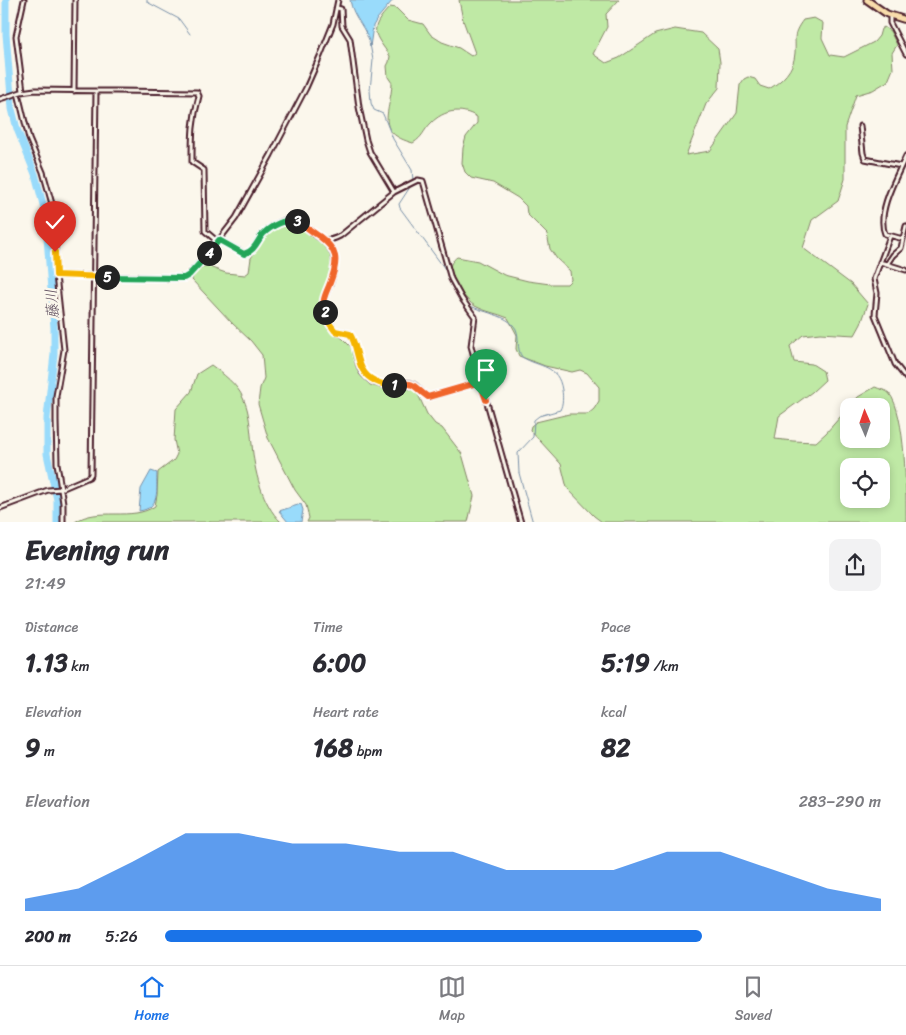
<!DOCTYPE html>
<html lang="en">
<head>
<meta charset="utf-8">
<style>
  body { margin:0; font-family:Sriracha,"Klee One",sans-serif; background:#f2f2f3; color:#2b2b33; height:100vh; display:flex; flex-direction:column; font-size:19px; white-space:nowrap }
  * { box-sizing:border-box; margin:0 }
  p { font-size:16px; color:#7c7c81 }
  .icon { flex:none; width:28px; height:28px; fill:none; stroke:currentColor; stroke-width:2; stroke-linecap:round; stroke-linejoin:round }
  .map { position:relative; height:522px; overflow:hidden }
  .panel { display:flex; flex-direction:column; background:#fff; flex:1 }
  .panel>* { flex:none }
  .needle { width:32px; rotate:358deg }
  .tools { position:absolute; left:840px; top:398px; display:grid; gap:10px }
  .tools a { display:grid; place-items:center; width:50px; height:50px; border-radius:10px; background:#fff; box-shadow:0 2px 8px #0003; font-size:25px }
  .pin { position:absolute; display:grid; place-items:center; width:42px; height:42px; color:#fff; margin:-51px -21px; border-radius:50% 50% 50% 0; rotate:-45deg; box-shadow:0 0 5px #0007 }
  .pin .icon { rotate:45deg }
  .km { position:absolute; width:25px; height:25px; margin:-12px; border-radius:50%; background:#222; color:#fff; font-size:14px; line-height:25px; text-align:center }
  .round { display:grid; place-items:center; flex:none; width:52px; height:52px; border-radius:10px; background:#f2f2f3 }
  .headline { display:flex; align-items:center; justify-content:space-between; height:85px; padding:0 25px }
  h1 { font-size:28px; font-weight:800; line-height:38px }
  .stats { display:grid; grid-template-columns:repeat(3,1fr); gap:8px; height:85px; padding:5px 25px }
  .stats div { display:grid; align-content:center }
  .stats b { font-size:25px; font-weight:800 }
  .stats small { font-size:14px; font-weight:400 }
  .stats p { font-size:14px }
  .chart { height:140px; padding:10px 25px }
  .chart p { display:flex; justify-content:space-between }
  .chart svg { width:100%; height:90px; margin-top:5px; fill:#1a73e8; opacity:.7 }
  ul { padding:0 25px; list-style:none; font-size:16px }
  li { display:grid; grid-template-columns:80px 60px 1fr; align-items:center; height:38px }
  li i { height:12px; border-radius:6px; background:#1a73e8 }
  .tabs { display:flex; justify-content:space-around; align-items:center; height:70px; border-top:1px solid #e1e1e2; background:#fff; font-size:14px; color:#7c7c81 }
  .tabs a { display:grid; justify-items:center; gap:2px }
  .tabs .current { color:#1a73e8 }
  .map>svg:first-child { display:block }
</style>
</head>
<body>
<div class="map">
<svg width="906" height="523" viewBox="0 0 906 523">
  <rect width="100%" height="100%" fill="#fbf7ec"/>
  <filter id="ink" filterUnits="userSpaceOnUse"><feTurbulence type="fractalNoise" baseFrequency=".02" numOctaves="2"/><feDisplacementMap in="SourceGraphic" scale="10" xChannelSelector="R" yChannelSelector="G"/><feConvolveMatrix kernelMatrix="1 2 1 2 8 2 1 2 1" color-interpolation-filters="sRGB"/></filter>
  <g filter="url(#ink)">
    <path fill="#bfe9a5" stroke="#848468" fill-rule="evenodd" d="M459,0h160l-13,14 1,13 -14,27 13,9 13,-5 36,-24 20,-5 26,4 17,16 2,13 -1,26 -13,16 -20,51 24,-4 27,-38 3,-28 4,-6 4,-2 7,2 5,7 9,3c13,-8 25,-19 26,-36 1,-17 -3,-18 8,-33l11,-2 9,5 -1,15 8,17 14,2 30,-15 5,-6 2,-7 3,-2 6,4 7,14 -5,8 1,16 -5,12 -15,9 -17,5 -11,32v52l-7,22 -26,19 -9,28 48,36 17,20 -7,20 -6,11 -35,-2 -17,2 -13,11 4,16 18,2 11,7 2,9 -13,12 -33,24 -4,23 18,2 23,1 10,-9 23,-26v32h32v-33h-32l9,-9 17,-10c4,2 11,3 14,6 17,21 17,99 17,129h-304l-8,-6 -27,-28 -6,-24 -31,-34 1,-4 5,-4 33,-8h19l6,-5 5,-8v-14l-12,-14 -7,-3 -8,2 -27,-6 -26,-10 -3,-7 1,-14 -9,-17c-11,-5 -23,-6 -33,-12 -9,-5 -23,-25 -25,-36 -1,-5 3,-10 7,-13l21,4 26,14 24,6 22,3h17l4,-4 -1,-9 -13,-12 -7,-10 -3,-15 -20,-20 -1,-8 -8,-8 -25,-15 -22,-5 -6,-6 -3,-9 1,-15 3,-11 11,-14v-6c-16,-10 -33,-7 -46,6 -8,8 -8,14 -18,20 -40,-11 -22,-31 -21,-60l-4,-6 -1,-11 2,-4 1,-6c-16,-23 -22,-26 0,-49l6,1 12,12 15,4 8,11 11,7 17,6 12,8 4,-3 -12,-33zM881,466v33h-32v-33z
      M290,223c12,4 18,8 27,16 21,19 16,27 8,51 -4,10 -4,21 -4,31l9,9 12,8 12,12 2,13 5,13 9,9 15,4 20,-1 11,2 11,24 8,10 7,4 20,26 12,42 -6,26h-161l2,-4 -3,-13 -11,-15 -27,-52 -10,-34 2,-16 4,-10 -2,-23 -11,-14 -19,-18 -40,-43c1,-8 5,-13 14,-14l20,7 19,2 4,-3 2,-14 13,-22 13,-12z
      M211,365c11,8 27,20 32,33 7,14 7,31 9,46 2,26 10,60 29,78h-206c23,-16 57,0 80,-16l2,-11 1,-23 16,-12 3,-6 -3,-14 2,-31 15,-17 6,-18z"/>
    <path fill="#99dbfb" stroke="#7990a8" d="M350,0h43l-16,19 -4,7 -3,21c-2,-19 -17,-28 -20,-47z
      M151,471l6,2c-1,17 4,35 -18,38l2,-22z
      M301,504l2,6 -2,12h-13l-9,-11z"/>
    <g fill="none" stroke-linecap="round" stroke-linejoin="round">
      <path stroke="#7990a8" stroke-width="1" d="M147,0v2l32,17 11,15
        M370,44l3,16 -3,30 1,13 3,7 9,4 10,25 19,31 1,10
        M412,184l-13,20 1,4 48,65
        M467,304c14,9 41,10 49,25 4,9 0,19 6,28 18,11 36,7 40,33 1,7 1,14 -2,20l-21,6 -5,4 -1,17 -15,16 1,20 14,50"/>
      <path stroke="#99dbfb" stroke-width="7" d="M6,0v34l6,75 5,20 18,45 10,38 9,116v26l-7,64v36l10,46v23"/>
      <g stroke="#4a1f2b" stroke-width="7">
        <path id="minor" d="M337,8l4,1 1,17 8,13 9,68 7,33 4,12 24,40
          M890,15v8l16,31
          M23,91l-7,-55 8,-36
          M74,91l1,-91
          M18,93l11,46 14,33 11,39 2,64 8,75 -8,46v25l1,42 6,40v20
          M0,99l21,-7 14,-2 162,2 2,4c-7,24 -7,41 -7,66l12,8 1,61 13,11
          M860,126l3,27 2,6 36,7
          M890,236l-16,43 3,14 -2,22 20,49 11,14
          M903,239l-18,-5c-9,-22 12,-58 21,-78
          M219,240l26,14c9,-2 11,-12 17,-19 5,-6 16,-12 23,-15 17,-6 26,17 40,20 5,1 11,-2 15,-4l54,-44 24,-12 5,1 28,98 11,20 13,18 -4,29 50,177
          M326,241c12,12 10,28 4,44 -3,6 -6,11 -7,18 -1,10 7,20 12,28l15,3c7,12 5,26 12,38 5,7 19,14 28,14 7,-1 17,-6 23,-2 4,2 10,10 15,13l52,-15
          M880,262l26,8
          M887,264l6,-9 8,-7 5,-22
          M56,275l119,3h9l5,-3 26,-30 21,-27 35,-63 35,-67 15,-34 12,-30 5,-24
          M0,508l48,-18 13,-1 28,-12 2,-3 5,-383"/>
      </g>
      <g stroke="#4a1f2b" stroke-width="9">
        <path id="primary" d="M867,0l20,14 19,6"/>
      </g>
      <use href="#minor" stroke="#fbf7ec" stroke-width="3"/>
      <use href="#primary" stroke="#f9ddab" stroke-width="5"/>
    </g>
  </g>
  <g fill="none" stroke-linecap="round" stroke-linejoin="round" filter="url(#ink)">
    <g stroke="#fff" stroke-width="10">
      <path id="split-1" d="M394,385c24,-3 15,-1 34,12l52,-15 6,18"/>
    </g>
    <g stroke="#fff" stroke-width="10">
      <path id="split-2" d="M325,312l2,8 8,11 15,3c10,16 5,38 25,47 6,3 12,5 19,4"/>
    </g>
    <g stroke="#fff" stroke-width="10">
      <path id="split-3" d="M297,221c7,4 14,10 22,15 19,14 20,24 11,47 -4,11 -9,17 -5,29"/>
    </g>
    <g stroke="#fff" stroke-width="10">
      <path id="split-4" d="M209,253l10,-13 25,14c11,-3 13,-13 19,-20 8,-8 23,-16 34,-13"/>
    </g>
    <g stroke="#fff" stroke-width="10">
      <path id="split-5" d="M107,277l77,1 5,-3 20,-22"/>
    </g>
    <g stroke="#fff" stroke-width="10">
      <path id="split-6" d="M55,252l1,23 51,2"/>
    </g>
    <use href="#split-1" stroke="#f0652b" stroke-width="6"/>
    <use href="#split-2" stroke="#f5b400" stroke-width="6"/>
    <use href="#split-3" stroke="#f0652b" stroke-width="6"/>
    <use href="#split-4" stroke="#22a559" stroke-width="6"/>
    <use href="#split-5" stroke="#22a559" stroke-width="6"/>
    <use href="#split-6" stroke="#f5b400" stroke-width="6"/>
  </g>
  <g text-anchor="middle" dominant-baseline="central" stroke-width="5" stroke-linejoin="round" paint-order="stroke">
    <g font-size="15" font-style="italic" fill="#5e4e5f" stroke="#fbf7ec">
      <text transform="translate(52 304) rotate(-95)">藤川</text>
    </g>
  </g>
</svg>
<div class="tools">
<a><svg class="needle" viewBox="-14 -14 28 28"><path d="M0-13l5 13h-10z" fill="#e53935"/><path d="M0 13l5-13h-10z" fill="#7c7c81"/></svg></a>
<a><svg class="icon" aria-label="locate" viewBox="0 0 24 24"><circle cx="12" cy="12" r="6"/><path d="M12 2v4M12 18v4M2 12h4M18 12h4"/></svg></a>
</div>
<div class="pin" style="left:486px;top:400px;background:#1e9e55"><svg class="icon" aria-label="arrive" viewBox="0 0 24 24"><path d="M6 21V4h12l-3 4 3 4H6"/></svg></div>
<div class="pin" style="left:55px;top:252px;background:#d93025"><svg class="icon" aria-label="check" viewBox="0 0 24 24"><path d="M5 12l5 5 9-10"/></svg></div>
<b class="km" style="left:394px;top:385px">1</b>
<b class="km" style="left:325px;top:312px">2</b>
<b class="km" style="left:297px;top:221px">3</b>
<b class="km" style="left:209px;top:253px">4</b>
<b class="km" style="left:107px;top:277px">5</b>
</div>
<section class="panel">
<div class="headline"><div><h1>Evening run</h1><p>21:49</p></div><a class="round"><svg class="icon" aria-label="share" viewBox="0 0 24 24"><path d="M12 15V3M7 8l5-5 5 5M5 13v7h14v-7"/></svg></a></div>
<div class="stats">
<div><p>Distance</p><b>1.13<small> km</small></b></div>
<div><p>Time</p><b>6:00</b></div>
<div><p>Pace</p><b>5:19<small> /km</small></b></div>
</div>
<div class="stats">
<div><p>Elevation</p><b>9<small> m</small></b></div>
<div><p>Heart rate</p><b>168<small> bpm</small></b></div>
<div><p>kcal</p><b>82</b></div>
</div>
<div class="chart"><p><span>Elevation</span>283–290 m</p>
<svg viewBox="0 0 160 44" preserveAspectRatio="none"><path d="M0 44V38L10 33L20 20L30 6L40 6L50 11L60 11L70 15L80 15L90 24L100 24L110 24L120 15L130 15L140 24L150 33L160 38V44z"/></svg>
</div>
<ul>
<li><b>200 m</b>5:26<i style="width:75%"></i></li>
</ul>
</section>
<nav class="tabs">
<a class="current"><svg class="icon" aria-label="home" viewBox="0 0 24 24"><path d="M3 11l9-7 9 7M6 9v11h12V9"/></svg>Home</a>
<a><svg class="icon" aria-label="map" viewBox="0 0 24 24"><path d="M3 6l6-2 6 2 6-2v14l-6 2-6-2-6 2zM9 4v14M15 6v14"/></svg>Map</a>
<a><svg class="icon" aria-label="saved" viewBox="0 0 24 24"><path d="M7 4h10v16l-5-4-5 4z"/></svg>Saved</a>
</nav>
</body>
</html>
